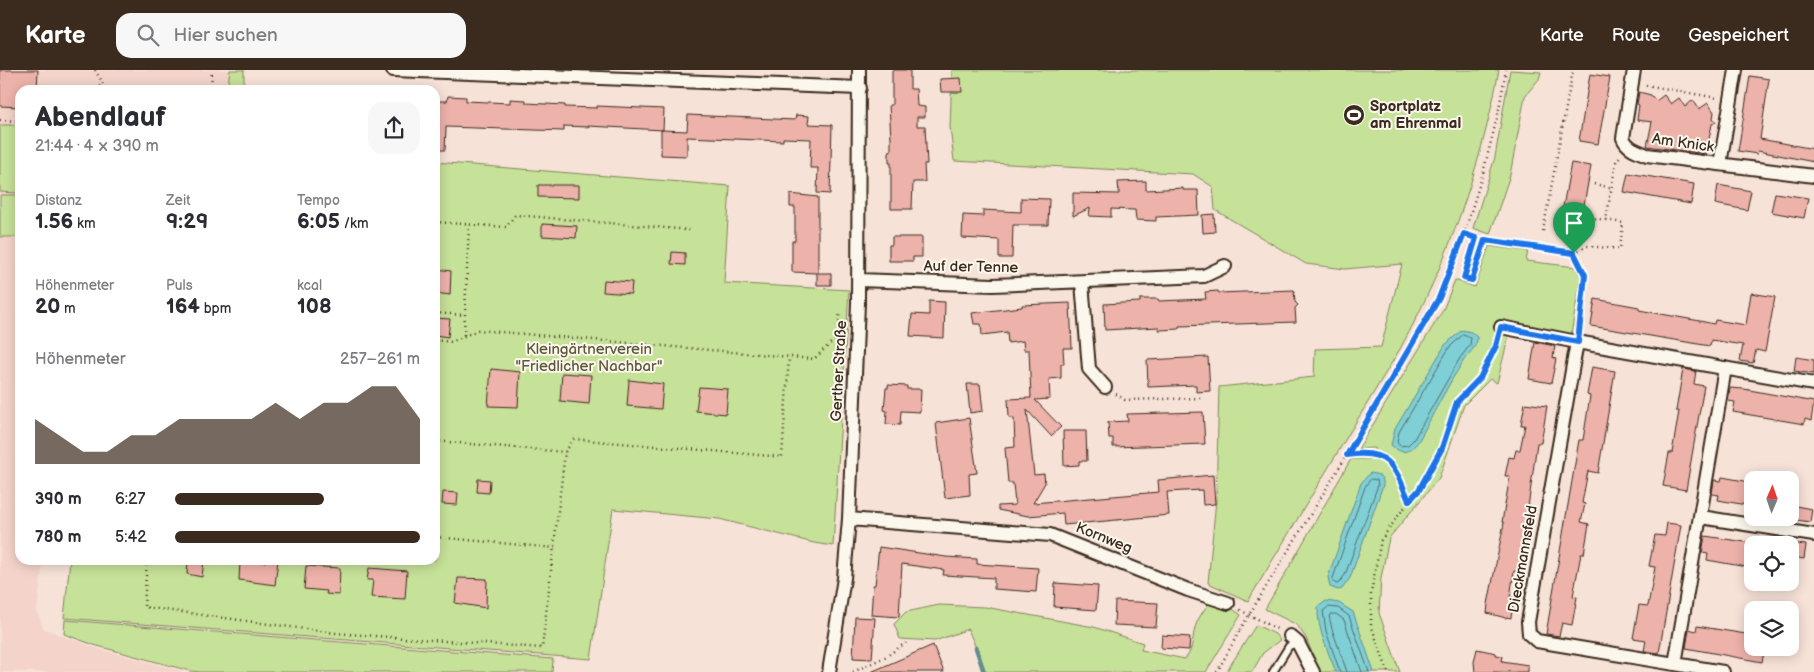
<!DOCTYPE html>
<html lang="de">
<head>
<meta charset="utf-8">
<style>
  body { margin:0; font-family:"Balsamiq Sans",sans-serif; background:#f7f7f7; color:#2b2b33; height:100vh; display:flex; flex-direction:column; font-size:19px; white-space:nowrap }
  * { box-sizing:border-box; margin:0 }
  p { font-size:16px; color:#7c7c81 }
  .icon { flex:none; width:28px; height:28px; fill:none; stroke:currentColor; stroke-width:2; stroke-linecap:round; stroke-linejoin:round }
  .map { position:relative; flex:1; overflow:hidden }
  .panel { position:absolute; left:15px; top:15px; width:425px; height:480px; display:flex; flex-direction:column; background:#fff; border-radius:15px; box-shadow:0 2px 12px #0003 }
  .panel>* { flex:none }
  .needle { width:32px; rotate:2deg }
  .controls { position:absolute; left:1744px; top:401px; display:grid; gap:10px }
  .controls a { display:grid; place-items:center; width:55px; height:55px; border-radius:10px; background:#fff; box-shadow:0 2px 12px #0003; font-size:25px }
  .pin { position:absolute; display:grid; place-items:center; width:42px; height:42px; color:#fff; margin:-51px -21px; border-radius:50% 50% 50% 0; rotate:-45deg; box-shadow:0 0 5px #0007 }
  .pin .icon { rotate:45deg }
  .round { display:grid; place-items:center; flex:none; width:52px; height:52px; border-radius:15px; background:#f7f7f7 }
  .overview { display:flex; align-items:center; justify-content:space-between; height:85px; padding:0 20px }
  h1 { font-size:28px; font-weight:600; line-height:38px }
  .metrics { display:grid; grid-template-columns:repeat(3,1fr); gap:8px; height:85px; padding:5px 20px }
  .metrics div { display:grid; align-content:center }
  .metrics b { font-size:21px; font-weight:600 }
  .metrics small { font-size:14px; font-weight:400 }
  .metrics p { font-size:14px }
  .chart { height:140px; padding:10px 20px }
  .chart p { display:flex; justify-content:space-between }
  .chart svg { width:100%; height:90px; margin-top:5px; fill:#3b2a1e; opacity:.7 }
  ul { padding:0 20px; list-style:none; font-size:16px }
  li { display:grid; grid-template-columns:80px 60px 1fr; align-items:center; height:38px }
  li i { height:12px; border-radius:6px; background:#3b2a1e }
  header { display:flex; align-items:center; gap:30px; box-sizing:border-box; height:70px; padding:0 25px; background:#3b2a1e; color:#fff }
  header strong { font-size:24px }
  nav { display:flex; gap:28px; margin-inline-start:auto; font-size:18px }
  .search { width:350px; height:45px; background:#f7f7f7; display:flex; align-items:center; gap:12px; box-sizing:border-box; padding:0 18px; border-radius:15px; color:#7c7c81; font-size:19px }
  .map>svg:first-child { display:block }
</style>
</head>
<body>
<header>
<strong>Karte</strong>
<div class="search"><svg class="icon" aria-label="search" viewBox="0 0 24 24"><circle cx="10" cy="10" r="6"/><path d="M15 15l6 6"/></svg>Hier suchen</div>
<nav><a>Karte</a><a>Route</a><a>Gespeichert</a></nav>
</header>
<div class="map">
<svg width="1814" height="602" viewBox="0 0 1814 602">
  <rect width="100%" height="100%" fill="#f7e2d8"/>
  <filter id="ink" filterUnits="userSpaceOnUse"><feTurbulence type="fractalNoise" baseFrequency=".02" numOctaves="2"/><feDisplacementMap in="SourceGraphic" scale="10" xChannelSelector="R" yChannelSelector="G"/><feConvolveMatrix kernelMatrix="1 2 1 2 8 2 1 2 1" color-interpolation-filters="sRGB"/></filter>
  <g filter="url(#ink)">
    <path fill="#f4d4ca" d="M0,0h232l-2,20h-210v109h-20z
      M0,168h20v322h23l-6,52 7,17 49,18 92,25h-185z"/>
    <path fill="#c6e198" stroke="#80865b" d="M230,0h14v17l13,-2v5h-30z
      M952,0h547c-18,97 -51,192 -99,279l-152,252 -40,-18 8,-83 3,-113 95,-10 1,-28 66,-2 21,-83 -57,5 -39,-5 -91,-54 -2,-23 -20,-13 -239,-13 -4,-34z
      M1510,0l31,2 -2,7 -14,17 -15,79 -20,59 -17,-6 22,-71z
      M0,55h20v68l-20,-1z
      M435,92l295,24 -6,97 125,7 -16,256 -19,-3 -95,-24 -106,-10 -22,150 -527,-41 6,-58h365z
      M0,125h20v42h-20z
      M1489,176l39,5 -2,10 50,6 5,10 -10,57 -59,-11 -15,60 -7,-4 -26,26 -25,73 -50,60 -8,40 -2,35 21,59h-80l-14,-34 -9,-13 -32,-16 86,-150h18l6,-11 -17,1 85,-139 12,-30 20,7z
      M1210,531l20,6 11,8 -35,57h-220l-18,-43 -33,12 -35,-2 -6,-15 12,-12 33,-7 46,2 109,20 49,16 -2,7 44,9c10,-11 6,-23 12,-37 3,-7 9,-14 13,-21z
      M65,550l488,39 -1,13h-351l-11,-1 -96,-26 -30,-11z
      M1256,555l19,9 5,6 -17,13 -11,19h-26z"/>
    <path fill="#7ecfd6" stroke="#638d8c" d="M1462,260l9,2 6,5c1,9 -8,16 -13,23 -17,26 -31,55 -46,82 -9,11 -16,13 -27,3l4,-16 50,-84z
      M1370,403c8,1 14,3 13,12l-33,93 -8,11 -4,1 -8,-3 -2,-10 33,-94z
      M1326,531l13,2 14,9 21,60h-38c-8,-21 -19,-43 -18,-65z"/>
    <g fill="none" stroke-linecap="round" stroke-linejoin="round">
      <path stroke="#566c68" stroke-width="1" d="M1463,265l8,3 -1,7 -10,13 -46,81 -6,6 -8,1 -3,-4 2,-10 50,-84z
        M1371,409l6,1 1,5 -33,90 -6,8 -2,1 -4,-2v-4l32,-91z
        M1340,602l-14,-41 -3,-20 5,-4 10,1 11,8 20,56
        M1347,602l-15,-43 -3,-13 2,-2h5l8,6 18,52"/>
      <path stroke="#638d8c" stroke-width="4.5" d="M976,578l8,24"/>
    </g>
    <path fill="#edb2aa" stroke="#3b2a1e" d="M0,0h38l-1,20h-17v17l-20,-1z
      M892,0h18v19h6l1,17 8,1v10h-8v9h8l2,38h-3l1,18h-12l-1,27h-21v-46h-2v-12h2v-13l-2,-33h3z
      M1590,4l20,3 -12,67 -19,-3z
      M1750,6l19,3 -9,60 54,10v13l-56,-11 -1,3 -19,-3z
      M961,8l1,14h-21l-1,-13z
      M1639,22l12,3 5,6 8,-6 7,9 8,-6 6,9 8,-7 6,9 9,-6 6,9 -1,6 3,4 -4,2 -6,30 -59,-8 5,-24 -15,-2 2,-15 -2,-1z
      M448,26l18,1v4l44,2v-4l16,1v3l39,2v2l32,1v-2l67,3 -1,21 -75,-4v1l-24,-1v5l-118,-4 -1,23h-10v-49h12z
      M688,45l107,5 1,-5 13,1 -1,8 24,1 -2,69 -13,-1 1,-25h-8l1,-29 -28,-1v3l-96,-4v19l-26,-1v-25l26,1z
      M1571,93l20,3 -12,67 -20,-4z
      M1628,103l66,11 -3,20 -67,-12z
      M1146,111v9l37,-2v2h15l1,25 -43,2v4l-20,-1 -1,-10 -24,-1v8l-22,-1 1,-8 -17,8v-23l46,1 -1,-12z
      M538,115h41v13l-41,-1z
      M1718,115l33,6 -4,19 -32,-6z
      M1775,123l33,5 -4,20 -33,-6z
      M790,124l28,3v76h13v12h-14v-12l-25,-1v-31h3v-34h-5z
      M1021,128l28,1 -1,26h-35l-1,33h-13v-18l-37,-2 1,-23 20,1v-6l38,2z
      M1214,144l1,18 -12,1 -1,-18z
      M542,154l35,2 -1,12 -34,-2z
      M892,167h30v20h-9v4h-24v-16h3z
      M672,182l13,1v12l-14,-1z
      M437,199l14,2 -1,24 -15,-2z
      M604,210l28,2 -1,12 -28,-2z
      M1294,220l1,12 3,3 -3,3 1,14 -117,4v3l-20,1v-3l-54,3 -1,-26 36,-2v-3h18l1,2 47,-2 -1,-7 13,-1 1,2z
      M1751,223l24,4 -10,55 -9,-2 -3,13 -13,-2 3,-16 -32,-5 -1,6 -119,-20 4,-27 44,8v3l61,11 14,3 1,-4 31,5z
      M929,231l16,1 -1,36 -34,-2 2,-22 17,1z
      M1070,233l2,45h-9l1,16h-3v14l-12,1 1,20 -15,1 26,27 -10,9 -24,-26 7,65 10,-1 1,9 -12,20 126,-11 -1,-12 55,-5 2,29 -12,1 -1,-15 -35,2 2,23 -105,10 -1,-12 -35,3 -30,-6v-4l17,-1 -2,-22h-5l-3,-35 10,-1 -1,-28 -5,-2 -1,-18 23,-1 -2,-48h-5l-1,-9 -15,2 -1,-11 -25,3 -1,-11h-7l-2,-11 50,-6v-2z
      M435,248l15,1 -2,18 -13,-2z
      M1535,272l20,4 -2,12 3,1 -5,24 -22,-4z
      M1208,287l2,34 -14,1v-7l-48,2 -1,-27z
      M1796,287l18,3v14l-20,-3z
      M1592,297l23,4 -17,102 -10,-2 -6,32 3,1 -4,18 8,2 -5,30h-3l-8,42 4,1 -5,28 -10,-2 -3,13 -13,-2 33,-194h4l7,-44 -3,-1z
      M491,299l29,3 -2,35 -30,-1z
      M1683,299l13,2 -2,13 10,2 -18,104 -23,-4 6,-33h3l7,-42h-3z
      M562,303l29,2 -2,29 -29,-3z
      M629,310l34,4 -2,25 -34,-3z
      M967,314h13l3,27 -13,2z
      M888,315l19,1v3h14l-1,23 -19,-1 -1,14 -14,-1 1,-13 -3,-1 2,-22h2z
      M699,317l29,2 -2,25 -30,-3z
      M1730,318l14,1 70,13 -3,19 -6,-2 -1,5 -71,-12 2,-10 -7,-1z
      M1525,333l22,3 -6,37h-4l-18,129 -5,-1 -4,26h4l-3,21 -5,-1v1l-19,-5 1,-9 16,-81 -2,-1 8,-46h-5l4,-19 5,1 2,-8h4l5,-25h-4z
      M1203,342l2,32 -92,3v-9h-4l-1,-16 20,-1 -1,-7z
      M969,348l8,55 -8,1 1,21 -25,3 -9,-75z
      M1063,361h23l1,30h-8v4l-15,1z
      M1722,407l28,5 -1,5 3,1v18l-34,-6 1,-5 -7,-1 2,-14 7,1z
      M478,409l12,1 -1,13 -12,-1z
      M443,422l15,1 -1,12 -15,-1z
      M1790,435l22,4 -2,13 -20,-3z
      M1667,453l14,2 -22,128 -15,-2 2,-11 -13,-2 6,-33 9,1 7,-39 -6,-1 6,-31 10,1z
      M1705,466l47,7v25l-45,-8 1,-6 -6,-1z
      M1790,473l16,2 -2,14 -14,-2z
      M879,477l67,10 31,2v5l61,4 -2,24 -42,-3v-11l-51,-3 1,-5 -42,-6 -3,53 -28,-2 2,-30h2z
      M188,490h16l-2,17 -15,-3z
      M240,490l25,2v-2h13l-3,25 -36,-5z
      M306,496l34,2 -1,27 -13,-1 1,-3 -23,-2z
      M369,498l38,3 -2,28 -34,-2 2,-17h-6z
      M458,508l29,1 -1,29 -31,-5z
      M1055,513l43,3 -2,24 -42,-3z
      M1115,531l43,2 -2,24 -42,-2z
      M855,547l20,1 -3,41 -19,-1z
      M1697,556l55,9v13h13l-3,14 -76,-14 3,-19 7,2z
      M1162,565l28,2 -1,13 -28,-2z
      M933,575l11,27h-73z
      M1477,579l19,4v2l7,1 -1,5 26,4v7h-53l-1,-10z"/>
    <g fill="none" stroke-linecap="round" stroke-linejoin="round">
      <g stroke="#3b2a1e" stroke-width="10">
        <path id="lane" d="M1273,602l16,-26 9,-3"/>
      </g>
      <g stroke="#3b2a1e" stroke-width="16">
        <path id="street" d="M393,0l467,18
          M1634,0l-11,68c4,10 14,13 24,17l167,21
          M1720,94l16,-94
          M859,210l134,5 211,-9 21,-10
          M1082,212l7,87 16,18
          M1501,257l76,15
          M1701,447l113,18
          M849,449l201,16 138,55 40,13
          M1290,566l8,7 15,29
          M1675,594l50,-296
          M829,602l15,-94 5,-59 9,-216 1,-233
          M1723,602l-186,-31 -8,-7 -1,-12 49,-280 237,42"/>
      </g>
      <path stroke="#3b2a1e" stroke-width="2.5" stroke-dasharray="1 4" stroke-linecap="butt" d="M95,0l12,20
        M1646,15l71,13
        M97,20l4,-9
        M211,20l1,-20
        M0,50l20,1
        M1594,114l18,4
        M1585,147l21,3
        M435,152l71,5 9,-12 175,15
        M1543,161l30,-161
        M1464,164l13,4 -13,40 8,2 13,-39 89,12 11,22 -6,53
        M1574,183l13,-7 33,3 3,-26 -17,-3 10,-58 5,-7
        M435,243l30,2
        M838,251l2,-8
        M464,265l5,-110
        M435,270l16,2 27,-12 336,29 20,-19
        M437,271v-6
        M1116,324l9,6 78,-2
        M435,371l130,11
        M1347,385c42,-7 48,12 62,46
        M435,467l120,11
        M147,490l-3,47 191,26 207,15 23,-196 9,-13 208,18 7,-99
        M1258,530l89,-145 92,-157 25,-64 19,-61 15,-59 8,-44
        M1240,540l37,19
        M853,602l34,-16 21,-15
        M1217,602l23,-42
        M1388,602l-17,-47v-32l10,-53 20,-28 18,-22 23,-42 15,-46 23,-24 17,-32 1,-7"/>
      <use href="#lane" stroke="#fbf7ec" stroke-width="6"/>
      <use href="#street" stroke="#fbf7ec" stroke-width="12"/>
      <path stroke="#3b2a1e" stroke-width="2.5" stroke-dasharray="1 4" stroke-linecap="butt" d="M1240,560l18,-30"/>
    </g>
  </g>
  <g fill="none" stroke-linecap="round" stroke-linejoin="round" filter="url(#ink)">
    <g stroke="#fff" stroke-width="10">
      <path id="route" d="M1464,164l12,4 -12,40 8,2 13,-40 89,13 11,22 -7,67 -77,-15 -5,19 -16,32 -23,24 -15,46 -23,42 -10,11c-14,-34 -20,-53 -62,-46l92,-157z"/>
    </g>
    <use href="#route" stroke="#1a73e8" stroke-width="6"/>
  </g>
  <defs>
    <g id="stadium-disc" transform="scale(1.125)"><circle r="9.5" fill="#3b2a1e" stroke="#fbf7ec"/><path d="M0-5a6.5 5 0 1 0 0 10a6.5 5 0 1 0 0-10ZM-3.5-1.8h7v3.6h-7Z" fill="#fff"/></g>
  </defs>
  <g fill-rule="evenodd">
    <use href="#stadium-disc" x="1354" y="45"/>
  </g>
  <g text-anchor="middle" dominant-baseline="central" stroke-width="4" stroke-linejoin="round" paint-order="stroke">
    <g font-size="15" font-weight="bold" fill="#3b2a1e" stroke="#fbf7ec" text-anchor="start">
      <text x="1370" y="36">Sportplatz<tspan x="1370" dy="17">am Ehrenmal</tspan></text>
    </g>
    <g font-size="15" fill="#3b2a1e" stroke="#fbf7ec">
      <text transform="translate(1683 73) rotate(8)">Am Knick</text>
      <text transform="translate(971 197) rotate(1)">Auf der Tenne</text>
      <text transform="translate(839 301) rotate(-87)">Gerther Straße</text>
      <text transform="translate(1104 468) rotate(22)">Kornweg</text>
      <text transform="translate(1523 489) rotate(-80)">Dieckmannsfeld</text>
    </g>
    <g font-size="15" fill="#5e583c" stroke="#fbf7ec">
      <text x="589" y="279">Kleingärtnerverein<tspan x="589" dy="17">"Friedlicher Nachbar"</tspan></text>
    </g>
  </g>
</svg>
<div class="controls">
<a><svg class="needle" viewBox="-14 -14 28 28"><path d="M0-13l5 13h-10z" fill="#e53935"/><path d="M0 13l5-13h-10z" fill="#7c7c81"/></svg></a>
<a><svg class="icon" aria-label="locate" viewBox="0 0 24 24"><circle cx="12" cy="12" r="6"/><path d="M12 2v4M12 18v4M2 12h4M18 12h4"/></svg></a>
<a><svg class="icon" aria-label="layers" viewBox="0 0 24 24"><path d="M12 4l9 5-9 5-9-5zM3 14l9 5 9-5"/></svg></a>
</div>
<div class="pin" style="left:1574px;top:183px;background:#1e9e55"><svg class="icon" aria-label="arrive" viewBox="0 0 24 24"><path d="M6 21V4h12l-3 4 3 4H6"/></svg></div>
<section class="panel">
<div class="overview"><div><h1>Abendlauf</h1><p>21:44 · 4 × 390 m</p></div><a class="round"><svg class="icon" aria-label="share" viewBox="0 0 24 24"><path d="M12 15V3M7 8l5-5 5 5M5 13v7h14v-7"/></svg></a></div>
<div class="metrics">
<div><p>Distanz</p><b>1.56<small> km</small></b></div>
<div><p>Zeit</p><b>9:29</b></div>
<div><p>Tempo</p><b>6:05<small> /km</small></b></div>
</div>
<div class="metrics">
<div><p>Höhenmeter</p><b>20<small> m</small></b></div>
<div><p>Puls</p><b>164<small> bpm</small></b></div>
<div><p>kcal</p><b>108</b></div>
</div>
<div class="chart"><p><span>Höhenmeter</span>257–261 m</p>
<svg viewBox="0 0 160 44" preserveAspectRatio="none"><path d="M0 44V22L10 30L20 38L30 38L40 30L50 30L60 22L70 22L80 22L90 22L100 14L110 22L120 14L130 14L140 6L150 6L160 22V44z"/></svg>
</div>
<ul>
<li><b>390 m</b>6:27<i style="width:61%"></i></li>
<li><b>780 m</b>5:42<i style="width:100%"></i></li>
</ul>
</section>
</div>
</body>
</html>
